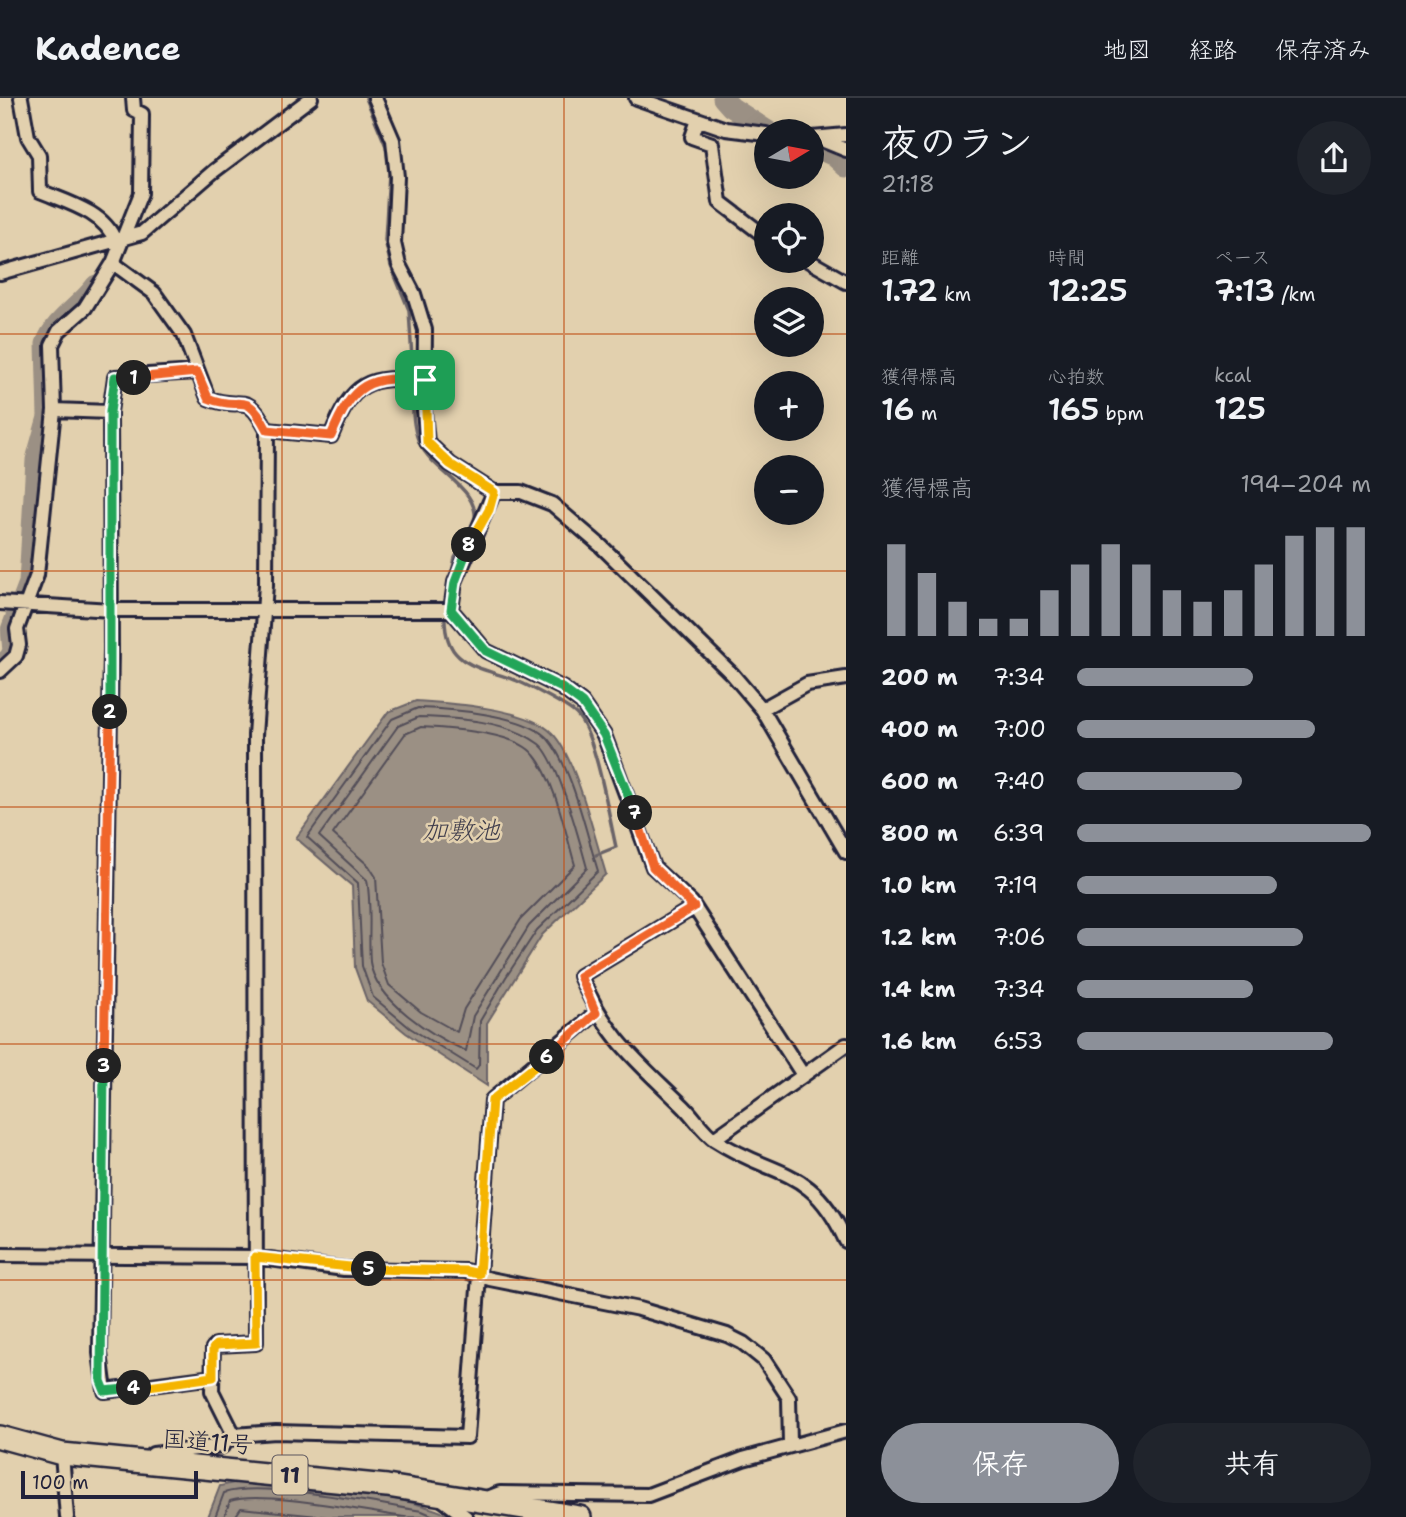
<!DOCTYPE html>
<html lang="ja">
<head>
<meta charset="utf-8">
<style>
  body { margin:0; font-family:"Shantell Sans","Klee One",sans-serif; background:#20242c; color:#f1f3f6; height:100vh; display:flex; flex-direction:column; font-size:26px; white-space:nowrap }
  * { box-sizing:border-box; margin:0 }
  p { font-size:23px; color:#9ea1a6 }
  .icon { flex:none; width:38px; height:38px; fill:none; stroke:currentColor; stroke-width:2; stroke-linecap:round; stroke-linejoin:round }
  .map { position:relative; flex:1; overflow:hidden }
  .side { display:flex; flex-direction:column; background:#171b24; width:560px }
  .side>* { flex:none }
  .needle { width:46px; rotate:80deg }
  .buttons { position:absolute; left:754px; top:21px; display:grid; gap:14px }
  .buttons a { display:grid; place-items:center; width:70px; height:70px; border-radius:50%; background:#171b24; box-shadow:0 7px 28px #0002; font-size:35px }
  .scale { position:absolute; left:21px; bottom:18px; width:177px; box-sizing:border-box; padding-left:7px; border:4px solid #22223b; border-top:0; font-size:19px; line-height:24px; white-space:nowrap; color:#22223b; -webkit-text-stroke:5px #e2d0ae; paint-order:stroke }
  .pin { position:absolute; display:grid; place-items:center; width:60px; height:60px; color:#fff; margin:-30px; border-radius:14px; box-shadow:0 4px 10px #0006 }
  .km { position:absolute; width:35px; height:35px; margin:-18px; border-radius:50%; background:#222; color:#fff; font-size:19px; line-height:35px; text-align:center }
  .round { display:grid; place-items:center; flex:none; width:74px; height:74px; border-radius:37px; background:#20242c }
  .overview { display:flex; align-items:center; justify-content:space-between; height:119px; padding:0 35px }
  h1 { font-size:38px; font-weight:600; line-height:52px }
  .figures { display:grid; grid-template-columns:repeat(3,1fr); gap:10px; height:119px; padding:7px 35px }
  .figures div { display:grid; align-content:center }
  .figures b { font-size:30px; font-weight:600 }
  .figures small { font-size:19px; font-weight:400 }
  .figures p { font-size:19px }
  .chart { height:196px; padding:14px 35px }
  .chart p { display:flex; justify-content:space-between }
  .chart svg { width:100%; height:126px; margin-top:7px; stroke:#8c9099; stroke-width:6 }
  .button { display:flex; gap:14px; margin-top:auto; padding:14px 35px }
  .button a { flex:1; height:80px; border-radius:42px; background:#8c9099; color:#fff; font-size:28px; font-weight:600; line-height:80px; text-align:center }
  .button a+a { background:#20242c; color:#f1f3f6 }
  ul { padding:0 35px; list-style:none; font-size:23px }
  li { display:grid; grid-template-columns:112px 84px 1fr; align-items:center; height:52px }
  li i { height:18px; border-radius:9px; background:#8c9099 }
  header { display:flex; align-items:center; gap:42px; box-sizing:border-box; height:98px; padding:0 35px; background:#171b24; border-bottom:2px solid #363941 }
  header strong { font-size:33px }
  nav { display:flex; gap:38px; margin-inline-start:auto; font-size:24px }
  main { display:flex; flex:1; min-height:0 }
  .map>svg:first-child { display:block }
</style>
</head>
<body>
<header>
<strong>Kadence</strong>
<nav><a>地図</a><a>経路</a><a>保存済み</a></nav>
</header>
<main>
<div class="map">
<svg width="846" height="1419" viewBox="0 0 846 1419">
  <rect width="100%" height="100%" fill="#e2d0ae"/>
  <filter id="ink" filterUnits="userSpaceOnUse"><feTurbulence type="fractalNoise" baseFrequency=".0143" numOctaves="2"/><feDisplacementMap in="SourceGraphic" scale="14" xChannelSelector="R" yChannelSelector="G"/><feConvolveMatrix kernelMatrix="1 2 1 2 8 2 1 2 1" color-interpolation-filters="sRGB"/></filter>
  <g filter="url(#ink)">
    <path fill="#9b9084" stroke="#6b6467" stroke-width="2" d="M416,603c34,2 111,7 136,32 24,24 43,106 54,141l-64,61 -55,88v63l-81,-53 -39,-32 -12,-33 -3,-82 -56,-48 92,-126z
      M238,1384c50,1 173,12 214,35h-244l12,-31z"/>
    <g fill="none" stroke-linecap="round" stroke-linejoin="round">
      <path stroke="#524e58" stroke-width="2" d="M418,610c31,1 108,6 130,31 25,30 38,94 50,132l-61,59 -31,47 -26,44 -1,44 -3,4 -66,-41 -37,-31 -11,-31 -4,-83 -51,-46 85,-118z
        M419,619c38,1 88,3 120,27 19,14 41,98 48,124l-58,58 -56,90 -7,35c-32,-14 -91,-51 -96,-89 -2,-27 2,-55 -3,-82l-48,-44 79,-110z
        M421,629c28,2 94,4 113,28 21,25 32,79 41,110l-54,54 -57,90 -7,23 -36,-20 -32,-27 -8,-22 -5,-86 -7,-11 -36,-32 72,-100z
        M215,1419l9,-24c38,-13 153,11 198,18l14,6
        M224,1419l6,-16c32,-11 137,11 175,16
        M235,1419l6,-9 86,9"/>
      <path stroke="#6b6467" stroke-width="3.5" d="M366,0l20,48 3,27 -4,67 6,26 18,44 4,65
        M413,284c0,20 -2,41 6,60 15,32 61,45 56,81
        M446,502l9,-42 17,-29
        M445,516c-2,52 32,52 70,66 14,6 50,24 61,34 20,19 33,104 40,133l-20,8"/>
      <path stroke="#9b9084" stroke-width="21" d="M723,0l8,9 37,24
        M812,48l22,10 12,11
        M0,566l9,-5 4,-8 -2,-21 18,-47 7,-123 12,-43 -2,-73c9,-25 35,-38 50,-59"/>
      <g stroke="#22223b" stroke-width="18">
        <path id="minor" d="M21,0l7,39 11,18 1,36c26,11 65,21 75,50
          M133,0l1,12 8,4 -1,79 -28,70 41,30 30,42 24,63c34,15 37,-11 59,32l-1,155 -11,150 1,608 -40,2 -3,3 -1,43 22,44
          M375,0l18,42 4,37 -3,66 5,22 15,29 11,36 -1,81 3,31 23,22 44,28h27l31,12 49,42 132,129 29,34 84,143
          M636,0l90,31 40,5
          M698,22l-6,17 20,7 8,58 46,35
          M812,40l34,-3
          M819,41l27,11
          M809,163l37,21
          M0,175l142,-40 72,-62 97,-73
          M197,274l-82,5 -5,35 1,237 -11,704 5,38 108,-14
          M54,312l-2,-65 7,-14 26,-23 28,-45
          M267,332l64,6c22,-55 36,-60 93,-56
          M0,505l111,7h340l35,41 76,37 20,15 22,32 49,132 38,35 112,173
          M451,512l4,-28 39,-90
          M0,573l16,-15 3,-11 -2,-16 20,-54 17,-165 56,2
          M762,611l45,-25 39,-6
          M694,809l-114,69c28,63 54,82 102,129 11,10 20,26 33,35 60,39 96,24 131,101
          M714,1041l132,-94
          M0,1157l255,2 89,12 122,2 24,8 149,30 88,26 16,8 21,17 25,38 1,46
          M62,1356l5,63
          M147,1361l6,-5 69,-8 12,-11 42,-3 191,5 25,-337 104,-87
          M439,1399l27,20
          M487,1400l13,-5 148,2 95,-36 103,-28"/>
      </g>
      <g stroke="#22223b" stroke-width="26">
        <path id="trunk" d="M0,1339l62,17 325,32 193,31"/>
      </g>
      <use href="#minor" stroke="#e2d0ae" stroke-width="12"/>
      <use href="#trunk" stroke="#e2d0ae" stroke-width="21"/>
    </g>
  </g>
  <g fill="none" stroke-linecap="round" stroke-linejoin="round" filter="url(#ink)">
    <g stroke="#fff" stroke-width="14">
      <path id="split-1" d="M134,280l63,-6 11,26c34,15 37,-11 59,32l64,6c22,-53 37,-61 94,-56"/>
    </g>
    <g stroke="#fff" stroke-width="14">
      <path id="split-2" d="M110,614v-300l5,-35 19,1"/>
    </g>
    <g stroke="#fff" stroke-width="14">
      <path id="split-3" d="M104,968l6,-354"/>
    </g>
    <g stroke="#fff" stroke-width="14">
      <path id="split-4" d="M104,968l-3,315 4,10 29,-3"/>
    </g>
    <g stroke="#fff" stroke-width="14">
      <path id="split-5" d="M134,1290l79,-11v-28l3,-4 40,-2 -1,-86 114,12"/>
    </g>
    <g stroke="#fff" stroke-width="14">
      <path id="split-6" d="M369,1171l97,2 13,3 13,-174 55,-43"/>
    </g>
    <g stroke="#fff" stroke-width="14">
      <path id="split-7" d="M547,959l49,-44 -16,-37 114,-69 -41,-40 -18,-54"/>
    </g>
    <g stroke="#fff" stroke-width="14">
      <path id="split-8" d="M469,447l-14,37 -4,28 35,41 76,37 20,15 22,32 31,78"/>
    </g>
    <g stroke="#fff" stroke-width="14">
      <path id="split-9" d="M425,282l2,62 23,22 44,28 -5,18 -20,35"/>
    </g>
    <use href="#split-1" stroke="#f0652b" stroke-width="9"/>
    <use href="#split-2" stroke="#22a559" stroke-width="9"/>
    <use href="#split-3" stroke="#f0652b" stroke-width="9"/>
    <use href="#split-4" stroke="#22a559" stroke-width="9"/>
    <use href="#split-5" stroke="#f5b400" stroke-width="9"/>
    <use href="#split-6" stroke="#f5b400" stroke-width="9"/>
    <use href="#split-7" stroke="#f0652b" stroke-width="9"/>
    <use href="#split-8" stroke="#22a559" stroke-width="9"/>
    <use href="#split-9" stroke="#f5b400" stroke-width="9"/>
  </g>
  <path fill="none" stroke="#c04e15" stroke-width="2" stroke-opacity="0.55" d="M282,0v1419M564,0v1419M0,236h766M812,236h34M0,473h846M0,709h846M0,946h846M0,1182h846"/>
  <g text-anchor="middle" dominant-baseline="central" stroke-width="5" stroke-linejoin="round" paint-order="stroke">
    <rect fill="#e2d0ae" stroke="#5c565e" stroke-width="2" x="272.5" y="1357.5" width="35" height="39" rx="5"/>
    <g font-size="23" font-weight="bold" fill="#22223b">
      <text x="290" y="1377">11</text>
    </g>
    <g font-size="24" fill="#22223b" stroke="#e2d0ae">
      <text transform="translate(208 1344) rotate(4)">国道11号</text>
    </g>
    <g font-size="26" font-style="italic" fill="#403e4d" stroke="#e2d0ae">
      <text x="461" y="731">加敷池</text>
    </g>
  </g>
</svg>
<div class="buttons">
<a><svg class="needle" viewBox="-14 -14 28 28"><path d="M0-13l5 13h-10z" fill="#e53935"/><path d="M0 13l5-13h-10z" fill="#9ea1a6"/></svg></a>
<a><svg class="icon" aria-label="locate" viewBox="0 0 24 24"><circle cx="12" cy="12" r="6"/><path d="M12 2v4M12 18v4M2 12h4M18 12h4"/></svg></a>
<a><svg class="icon" aria-label="layers" viewBox="0 0 24 24"><path d="M12 4l9 5-9 5-9-5zM3 14l9 5 9-5"/></svg></a>
<a>+</a>
<a>−</a>
</div>
<div class="scale">100 m</div>
<div class="pin" style="left:425px;top:282px;background:#1e9e55"><svg class="icon" aria-label="arrive" viewBox="0 0 24 24"><path d="M6 21V4h12l-3 4 3 4H6"/></svg></div>
<b class="km" style="left:134px;top:280px">1</b>
<b class="km" style="left:110px;top:614px">2</b>
<b class="km" style="left:104px;top:968px">3</b>
<b class="km" style="left:134px;top:1290px">4</b>
<b class="km" style="left:369px;top:1171px">5</b>
<b class="km" style="left:547px;top:959px">6</b>
<b class="km" style="left:635px;top:715px">7</b>
<b class="km" style="left:469px;top:447px">8</b>
</div>
<section class="side">
<div class="overview"><div><h1>夜のラン</h1><p>21:18</p></div><a class="round"><svg class="icon" aria-label="share" viewBox="0 0 24 24"><path d="M12 15V3M7 8l5-5 5 5M5 13v7h14v-7"/></svg></a></div>
<div class="figures">
<div><p>距離</p><b>1.72<small> km</small></b></div>
<div><p>時間</p><b>12:25</b></div>
<div><p>ペース</p><b>7:13<small> /km</small></b></div>
</div>
<div class="figures">
<div><p>獲得標高</p><b>16<small> m</small></b></div>
<div><p>心拍数</p><b>165<small> bpm</small></b></div>
<div><p>kcal</p><b>125</b></div>
</div>
<div class="chart"><p><span>獲得標高</span>194–204 m</p>
<svg viewBox="0 0 160 44" preserveAspectRatio="none"><path d="M5 44V12M15 44V22M25 44V32M35 44V38M45 44V38M55 44V28M65 44V19M75 44V12M85 44V19M95 44V28M105 44V32M115 44V28M125 44V19M135 44V9M145 44V6M155 44V6"/></svg>
</div>
<ul>
<li><b>200 m</b>7:34<i style="width:60%"></i></li>
<li><b>400 m</b>7:00<i style="width:81%"></i></li>
<li><b>600 m</b>7:40<i style="width:56%"></i></li>
<li><b>800 m</b>6:39<i style="width:100%"></i></li>
<li><b>1.0 km</b>7:19<i style="width:68%"></i></li>
<li><b>1.2 km</b>7:06<i style="width:77%"></i></li>
<li><b>1.4 km</b>7:34<i style="width:60%"></i></li>
<li><b>1.6 km</b>6:53<i style="width:87%"></i></li>
</ul>
<div class="button"><a>保存</a><a>共有</a></div>
</section>
</main>
</body>
</html>
